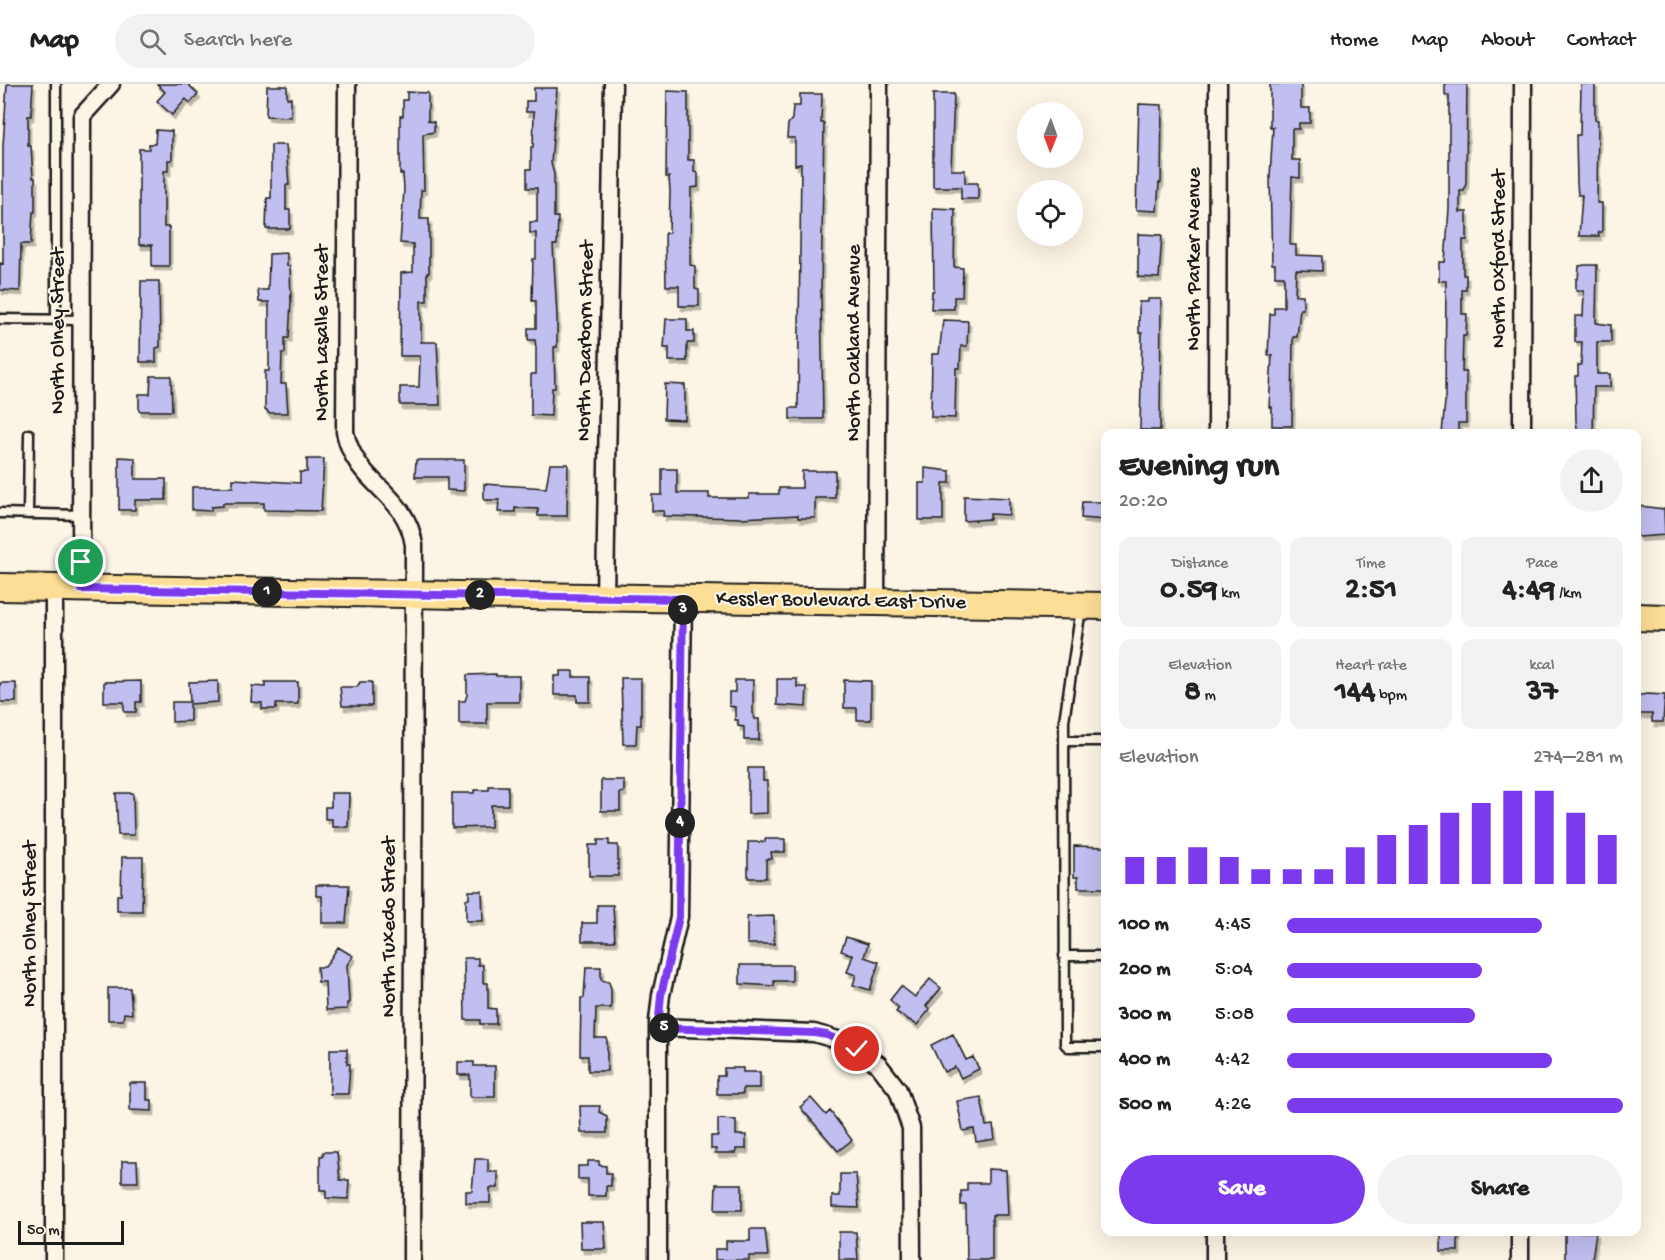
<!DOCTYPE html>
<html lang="en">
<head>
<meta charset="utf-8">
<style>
  body { margin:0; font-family:"Gochi Hand",sans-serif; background:#f2f2f2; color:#222; height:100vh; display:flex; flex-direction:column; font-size:22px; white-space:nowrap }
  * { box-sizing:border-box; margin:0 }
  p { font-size:20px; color:#767676 }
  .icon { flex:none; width:33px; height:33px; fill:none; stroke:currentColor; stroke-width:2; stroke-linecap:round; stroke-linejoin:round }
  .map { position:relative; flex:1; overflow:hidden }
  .sheet { position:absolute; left:1101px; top:345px; width:540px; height:807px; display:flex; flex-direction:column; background:#fff; border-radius:12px; box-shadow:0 6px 24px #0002 }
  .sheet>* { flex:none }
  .needle { width:39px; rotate:181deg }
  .tools { position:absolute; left:1017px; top:18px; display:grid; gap:12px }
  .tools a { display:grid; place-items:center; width:66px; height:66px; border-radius:50%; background:#fff; box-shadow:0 6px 24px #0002; font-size:30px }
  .scale { position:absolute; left:18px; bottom:15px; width:106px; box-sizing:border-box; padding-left:6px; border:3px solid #1c1c1c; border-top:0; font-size:16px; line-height:21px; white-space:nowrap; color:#1c1c1c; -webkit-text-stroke:4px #fcf5e5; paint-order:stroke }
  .pin { position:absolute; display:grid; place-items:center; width:51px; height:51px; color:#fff; margin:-26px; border:3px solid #fff; border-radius:50%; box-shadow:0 2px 6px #0007 }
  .km { position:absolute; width:30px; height:30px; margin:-15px; border-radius:50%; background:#222; color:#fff; font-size:16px; line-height:30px; text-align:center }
  .round { display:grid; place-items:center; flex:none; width:63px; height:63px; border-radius:32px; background:#f2f2f2 }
  .headline { display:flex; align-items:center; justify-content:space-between; height:102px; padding:0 18px }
  h1 { font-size:33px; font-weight:800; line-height:45px }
  .figures { display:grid; grid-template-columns:repeat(3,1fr); gap:9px; height:102px; padding:6px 18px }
  .figures div { display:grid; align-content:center; border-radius:12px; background:#f2f2f2; text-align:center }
  .figures b { font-size:30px; font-weight:800 }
  .figures small { font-size:16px; font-weight:400 }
  .figures p { font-size:16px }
  .chart { height:168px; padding:12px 18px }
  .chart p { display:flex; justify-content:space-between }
  .chart svg { width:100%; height:108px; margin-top:6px; stroke:#7c3aed; stroke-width:6 }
  .action { display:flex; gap:12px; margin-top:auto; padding:12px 18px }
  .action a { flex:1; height:69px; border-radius:36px; background:#7c3aed; color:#fff; font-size:24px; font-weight:800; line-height:69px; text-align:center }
  .action a+a { background:#f2f2f2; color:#222 }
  ul { padding:0 18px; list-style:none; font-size:20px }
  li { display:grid; grid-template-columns:96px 72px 1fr; align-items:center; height:45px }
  li i { height:15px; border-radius:8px; background:#7c3aed }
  header { display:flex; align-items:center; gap:36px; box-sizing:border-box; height:84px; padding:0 30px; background:#fff; border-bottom:2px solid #e0e0e0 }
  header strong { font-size:28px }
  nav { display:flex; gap:33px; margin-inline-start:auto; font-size:21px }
  .search { width:420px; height:54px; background:#f2f2f2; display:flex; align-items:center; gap:15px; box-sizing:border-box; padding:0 21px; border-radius:33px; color:#767676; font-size:22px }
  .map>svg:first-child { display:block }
</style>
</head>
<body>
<header>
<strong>Map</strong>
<div class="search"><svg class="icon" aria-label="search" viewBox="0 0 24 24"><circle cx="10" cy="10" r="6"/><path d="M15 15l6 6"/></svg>Search here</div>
<nav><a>Home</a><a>Map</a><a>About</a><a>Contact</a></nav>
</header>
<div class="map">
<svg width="1665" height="1176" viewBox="0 0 1665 1176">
  <defs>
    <filter id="shadow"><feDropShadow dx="2.5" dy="4.5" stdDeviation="0" flood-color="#0004"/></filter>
  </defs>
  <rect width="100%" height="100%" fill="#fcf5e5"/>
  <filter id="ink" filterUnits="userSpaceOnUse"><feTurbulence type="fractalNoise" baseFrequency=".0167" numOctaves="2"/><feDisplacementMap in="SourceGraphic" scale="12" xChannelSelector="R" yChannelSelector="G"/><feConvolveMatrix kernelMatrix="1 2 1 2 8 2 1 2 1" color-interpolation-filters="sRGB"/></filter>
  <g filter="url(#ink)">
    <path fill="#c1bef0" stroke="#1c1c1c" stroke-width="1.5" filter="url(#shadow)" d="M7,0h26l-2,32h-3v30h3l2,32h2v34h-2l-2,32h-10l-1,47 -20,-1v-27l3,1v-118z
      M157,0h31l10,10 -8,9 -4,-4 -14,16 -15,-14 8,-9z
      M1270,0h31v24h9v15h-11v6h-7v31h8v18l-8,-1 -2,68h6v10l26,1v15l-26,-1 -1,25h8v14h-3l-3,28h-4l-1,89h-20v-19h-3l3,-52h-4l2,-41h4v-7h10v-31h-9v-12h-3l-2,-87 3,-50h-3z
      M1445,0h22l-1,99 -2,8h-4v21h7v28h-4v35h3v15h-4v24h5l-1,22h-3l-1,36h4v51h-8v11h-16l3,-33 1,-120h-7v-19h6l4,-53v-114h-4z
      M1581,0h14v36h3l-1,83h5v29h-4l1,4h-20l3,-41h-4l-1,-12 -1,-48h4z
      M267,2h20v12h4v19l-25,-1z
      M534,4h23l-6,75 3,11v43h4l-1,28h-4l4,71v31h-3l1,41h-3l-1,28 -20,-1v-41h5v-26l-1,-8h-7v-12h8v-27h-4l1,-42h3v-26h-6v-11h7v-34h-10v-19h4v-22h2l1,-35h-8v-11h8z
      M667,7l21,1v68h6v12l4,1v14l-7,1 -1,77 5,1v23l4,1v16h-20v-20h-13l-1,-53h4l1,-42 -1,-14h-3z
      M407,8l21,1v28l6,1v10l-11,2 1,56h-3l-1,29h9v54h-2v28h-6v41h16l3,63h-40v-18h19l1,-31h-20l1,-83 12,-1v-28l-13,-1 4,-53 -1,-16h-3v-58h3v-16h4z
      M800,10h22l-1,29h3l-3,167 2,129h-33v-11h8l3,-244 -6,1v-27h-8l1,-14 4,-5 1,-13h7z
      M933,10h21l-3,76h14v13h13v16h-17v-12h-28z
      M1139,20l23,1 -1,78h-2l-2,28 -21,-1z
      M156,46l16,1v29h-4v11h-4v56h5v39h-17v-21h-13v-96h10v-5h6z
      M271,61h15l3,40h-3v25h4v19h-24l1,-31h4z
      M933,124l22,1 -1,58 9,1 -1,29h-8v12h-23l1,-18h2z
      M1138,150l24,1 -3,43 -21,-1z
      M287,169v13h3l1,35 -2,37h-4v15h-3l-1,31h5l2,29h-20l-1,-3h-2v-39h4v-69h-10l-1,-12h10l1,-36z
      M1585,181h12l-1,58 15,2v17h-14v32h13v13h-16l-1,47h-15l-2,-13 -1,-45h3v-11h3l1,-23h-7v-26h8l1,-25h-8v-12h2l1,-13z
      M141,197h18l1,66 -4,1v14h-16z
      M1148,215h13l-1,131h-20l2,-97h-3v-31h9z
      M666,235h21v12h7v12h-7v18h-18v-13h-5z
      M943,236l25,1 -1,25h-6l-1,22h-4l-1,50 -24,-1 1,-63h7z
      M151,292h20l1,35h-33v-17h11z
      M665,300l20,1v35l-21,-1z
      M119,373l16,1v21h31v21h-31v10h-16z
      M307,375h17l-3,52 -57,-1v-7h-41v3l-12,1v4l-19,-1v-23h41v-8l67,4v-11h7z
      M416,376h48v31l-17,-1v-13h-32z
      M550,380h18l-1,52h-29v-7l-23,-1v4h-17l1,-12h-15v-16l62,4z
      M925,384l25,3v12h-7v37h-24v-37h6z
      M662,385h15v24h32v5h40v-4h30v-6h23v-17h33v27h-20v20h-17v-3l-57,3 -78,-2 1,-5h-12v-16h10z
      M964,412l45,2v17l-19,-1v5l-26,2z
      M1082,418h24v18l-25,-2z
      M1640,422l24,3 1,26 -26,2 -3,-3v-23h4z
      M560,587h13v6h17v25h-13v-7h-23v-19h6z
      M496,590v2h23v26h-32v22h-28v-23h6l2,-6v-20z
      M621,594h20v47h-4l-1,19h-13z
      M777,595h20v8h10l-1,20 -29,-2z
      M735,596h18v33l2,6h4v21h-15v-13l-6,-1v-6h-3v-13l-6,-1v-14h6z
      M844,596l27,1v39h-14v-12h-13z
      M141,597v21h-5v10h-12v-10h-20v-20z
      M218,597v21l-28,2v17l-18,1v-20h18l-1,-20z
      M265,598h33v22h-22v5h-14v-6l-11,-1 1,-16 13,1z
      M360,598h12v24h-30l-2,-19h17z
      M0,599h16v19h-16z
      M1647,610l18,1 -2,27h-11v-8h-16v-18z
      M748,684h15v13h4v32l-19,1z
      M601,696h23v12l-4,1v18h-19z
      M489,702h19v19h-17v22l-39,1v-35h22v-3h15z
      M116,709h17l1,42h-16z
      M331,709h18l-1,34h-16v-8h-7v-12h6z
      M765,755h20v13h-14l1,7h-6v19h-18v-36h17z
      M598,756h11v5h9v31h-29v-31h9z
      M1074,762l32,1v41h-28v-11h-4z
      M122,773h21l-1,54h-25v-16h4z
      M316,801h33l-3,38h-24v-27h-6z
      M469,807h13l1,30h-17v-22h3z
      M597,821h16l2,36h-33v-18h15z
      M774,832v28h-27v-27z
      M846,853l22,7 -4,13 15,5 -9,28 -17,-5 3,-10 -9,-3 6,-17 -12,-4z
      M338,863l15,9 -6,9 2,38h-2v6l-21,1 -1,-28h-7l-1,-15h8z
      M464,874h14v7h5v18h5v25l8,1v15h-16v-4h-15z
      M740,881h52v16h-18v5l-34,-2z
      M586,883h15v13l8,2 2,7v19h-15l-1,30h12v33h-19v-15h-8l1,-58h3z
      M930,895l11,9 -15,18 4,3 -13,16 -21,-13 3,-4 -9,-8 11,-14 14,11z
      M108,904h22l2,26 -8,-1 -1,7h-15z
      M953,950l13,26 7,-3 6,12 -18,9 -6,-11 -11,5 -13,-27z
      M330,965h17v15h3l-2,30h-18z
      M458,978h16v4h21v31h-25v-22h-12z
      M724,984h19v4h17v16h-17v6h-26v-18h7z
      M130,999h17v17h5v11l-22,-1z
      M981,1013l5,29 7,-1 2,14 -19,3 -2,-13 -11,2 -6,-30z
      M811,1014l15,17 4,-4 22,29 -14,11 -38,-44z
      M580,1022h20l-1,6 8,4v17h-26z
      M718,1035l18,1v15h10v14h-10v4h-20v-4h-5v-13h7z
      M323,1068h14l3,28h9l-1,19 -22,-1v-8h-6v-34h3z
      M475,1075h13v13h10v16h-8v15h-24v-12h6z
      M122,1077h15l1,21h-16z
      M588,1077h11v4l7,1v7h5v13h-5v10h-18v-17h-10v-13h10z
      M988,1085l18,1 2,45h-16v45h-25l-1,-55h-5v-14h6v-8h21z
      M840,1090h16l3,34 -27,-1v-11h8z
      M716,1100h26v26h-27z
      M580,1138h24l2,27h-25z
      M750,1145h15l3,27h-19v4h-34v-11h11v-8h24z
      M839,1148h17l2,28h-19z
      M1441,1148h17v19h-17z
      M1565,1148h31l-4,28h-27z"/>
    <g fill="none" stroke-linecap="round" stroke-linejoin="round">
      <g stroke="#1c1c1c" stroke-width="13">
        <path id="service" d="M0,235l81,1
          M56,236v-236
          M0,429l81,2
          M28,430l1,-80
          M1081,525l-17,112 1,323 3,3h38
          M1064,657h42
          M1064,872h42"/>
      </g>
      <g stroke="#1c1c1c" stroke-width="21">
        <path id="minor" d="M347,0l-2,348c11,54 61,59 69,113l-2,715
          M1217,350l1,-350
          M1522,350l1,-350
          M54,504v672
          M81,505l1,-473 29,-32
          M605,514l8,-514
          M876,518l3,-518
          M658,943l156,6 31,9 33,22 20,26 13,38 1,132
          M1520,1148v28
          M658,1176v-239l3,-26 18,-78 4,-318
          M1215,1176v-28"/>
      </g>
      <g stroke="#1c1c1c" stroke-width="30">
        <path id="primary" d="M0,503l1106,19
          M1636,533l29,1"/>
      </g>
      <use href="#service" stroke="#fcf5e5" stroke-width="8"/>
      <use href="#minor" stroke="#fcf5e5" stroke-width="16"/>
      <use href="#primary" stroke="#fdde96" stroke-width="26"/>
    </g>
  </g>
  <g fill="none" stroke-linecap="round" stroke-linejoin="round" filter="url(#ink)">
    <g stroke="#fff" stroke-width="12">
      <path id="route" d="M81,478v27l602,10 -4,318 -18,78 -3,33 156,5 13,2 30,14"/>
    </g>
    <use href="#route" stroke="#7c3aed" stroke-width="8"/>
  </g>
  <g text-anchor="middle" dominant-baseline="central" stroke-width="4.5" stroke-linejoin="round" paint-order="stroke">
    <g font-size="21" fill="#1c1c1c" stroke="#fcf5e5">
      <text transform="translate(1195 175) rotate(-90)">North Parker Avenue</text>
      <text transform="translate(1500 175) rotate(-90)">North Oxford Street</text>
      <text transform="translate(59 247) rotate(-90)">North Olney Street</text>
      <text transform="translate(323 249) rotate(-90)">North Lasalle Street</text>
      <text transform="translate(587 257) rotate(-89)">North Dearborn Street</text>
      <text transform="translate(855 259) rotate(-90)">North Oakland Avenue</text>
      <text transform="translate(841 518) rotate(1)">Kessler Boulevard East Drive</text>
      <text transform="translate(31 840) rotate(-90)">North Olney Street</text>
      <text transform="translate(390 843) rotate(-90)">North Tuxedo Street</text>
    </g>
  </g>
</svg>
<div class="tools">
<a><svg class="needle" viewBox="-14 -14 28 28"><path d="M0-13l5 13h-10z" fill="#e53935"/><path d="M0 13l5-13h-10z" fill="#767676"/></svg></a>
<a><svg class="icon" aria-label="locate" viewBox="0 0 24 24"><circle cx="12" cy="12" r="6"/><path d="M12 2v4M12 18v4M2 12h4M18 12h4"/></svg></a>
</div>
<div class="scale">50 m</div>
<div class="pin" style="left:81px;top:478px;background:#1e9e55"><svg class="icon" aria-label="arrive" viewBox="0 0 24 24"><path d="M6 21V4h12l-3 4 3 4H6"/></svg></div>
<div class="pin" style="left:857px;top:965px;background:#d93025"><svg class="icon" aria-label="check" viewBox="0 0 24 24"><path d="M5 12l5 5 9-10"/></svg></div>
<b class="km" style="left:267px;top:508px">1</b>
<b class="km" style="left:480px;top:511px">2</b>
<b class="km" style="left:683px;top:526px">3</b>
<b class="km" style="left:680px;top:739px">4</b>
<b class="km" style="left:664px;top:944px">5</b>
<section class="sheet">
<div class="headline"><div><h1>Evening run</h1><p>20:20</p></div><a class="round"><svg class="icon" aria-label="share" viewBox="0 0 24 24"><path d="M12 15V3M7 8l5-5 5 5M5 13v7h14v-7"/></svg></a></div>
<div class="figures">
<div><p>Distance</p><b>0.59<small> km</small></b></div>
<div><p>Time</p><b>2:51</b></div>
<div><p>Pace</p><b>4:49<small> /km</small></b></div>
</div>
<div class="figures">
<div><p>Elevation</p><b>8<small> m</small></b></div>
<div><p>Heart rate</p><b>144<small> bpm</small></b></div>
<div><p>kcal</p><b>37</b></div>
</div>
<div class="chart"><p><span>Elevation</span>274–281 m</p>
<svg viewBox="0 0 160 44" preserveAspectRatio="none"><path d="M5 44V33M15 44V33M25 44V29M35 44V33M45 44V38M55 44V38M65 44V38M75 44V29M85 44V24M95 44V20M105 44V15M115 44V11M125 44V6M135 44V6M145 44V15M155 44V24"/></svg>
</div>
<ul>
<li><b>100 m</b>4:45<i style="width:76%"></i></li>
<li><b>200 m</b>5:04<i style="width:58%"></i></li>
<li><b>300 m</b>5:08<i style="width:56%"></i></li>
<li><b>400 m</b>4:42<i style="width:79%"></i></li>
<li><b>500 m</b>4:26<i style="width:100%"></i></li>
</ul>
<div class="action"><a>Save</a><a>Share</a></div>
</section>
</div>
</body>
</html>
